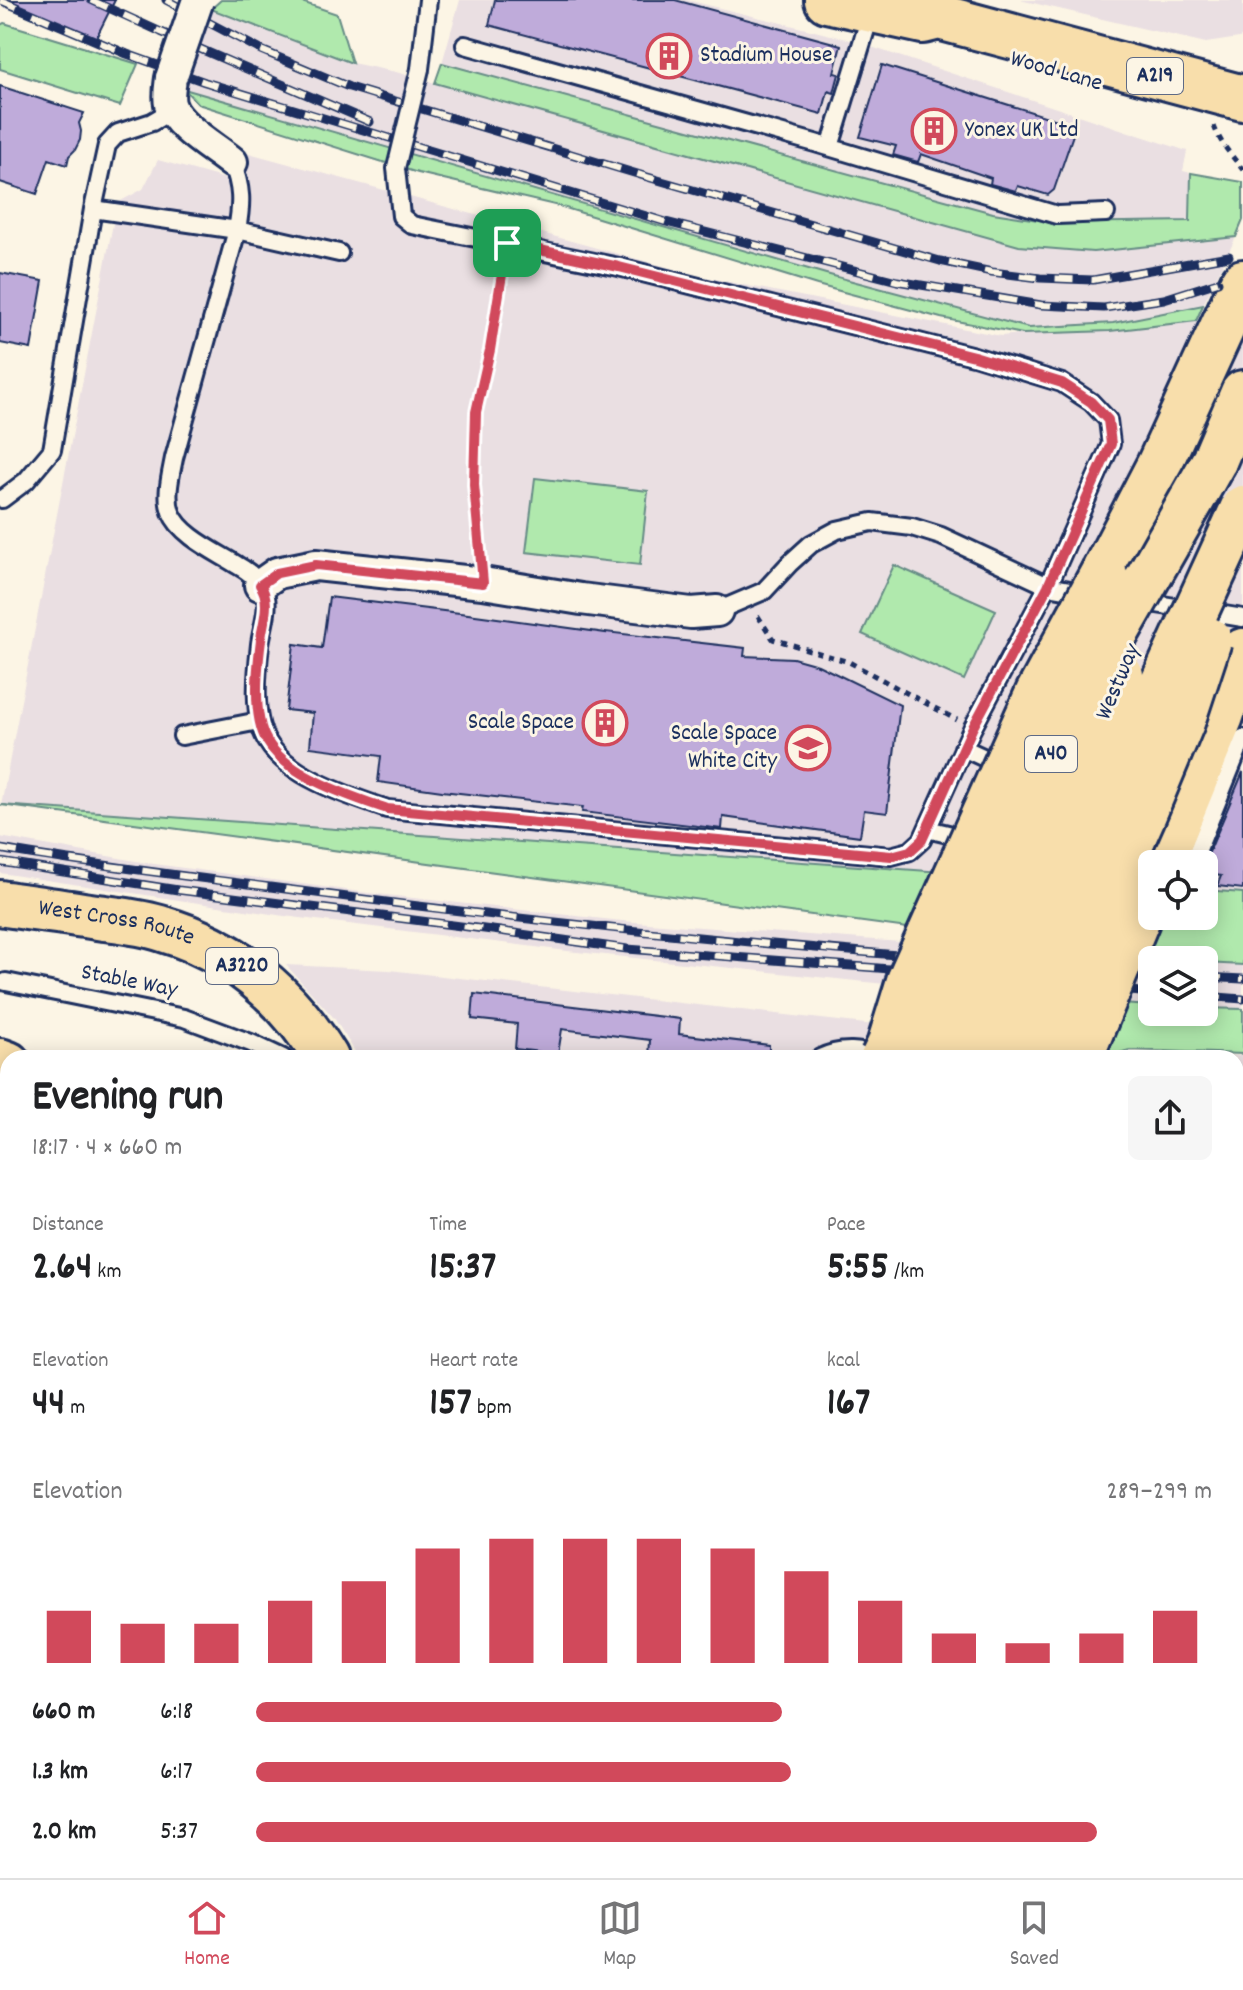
<!DOCTYPE html>
<html lang="en">
<head>
<meta charset="utf-8">
<style>
  body { margin:0; font-family:Dekko,sans-serif; background:#f6f6f6; color:#202124; height:100vh; display:flex; flex-direction:column; font-size:30px; white-space:nowrap }
  * { box-sizing:border-box; margin:0 }
  p { font-size:26px; color:#757577 }
  .icon { flex:none; width:44px; height:44px; fill:none; stroke:currentColor; stroke-width:2; stroke-linecap:round; stroke-linejoin:round }
  .map { position:relative; flex:1; overflow:hidden }
  .side { position:absolute; left:0px; top:1050px; width:1244px; height:828px; display:flex; flex-direction:column; background:#fff; border-radius:24px 24px 0 0; box-shadow:0 4px 20px #0003 }
  .side>* { flex:none }
  .tools { position:absolute; left:1138px; top:850px; display:grid; gap:16px }
  .tools a { display:grid; place-items:center; width:80px; height:80px; border-radius:12px; background:#fff; box-shadow:0 4px 20px #0003; font-size:40px }
  .pin { position:absolute; display:grid; place-items:center; width:68px; height:68px; color:#fff; margin:-34px; border-radius:16px; box-shadow:0 4px 12px #0006 }
  .round { display:grid; place-items:center; flex:none; width:84px; height:84px; border-radius:12px; background:#f6f6f6 }
  .summary { display:flex; align-items:center; justify-content:space-between; height:136px; padding:0 32px }
  h1 { font-size:44px; font-weight:800; line-height:60px }
  .stats { display:grid; grid-template-columns:repeat(3,1fr); gap:12px; height:136px; padding:8px 32px }
  .stats div { display:grid; align-content:center }
  .stats b { font-size:40px; font-weight:800 }
  .stats small { font-size:22px; font-weight:400 }
  .stats p { font-size:22px }
  .chart { height:224px; padding:16px 32px }
  .chart p { display:flex; justify-content:space-between }
  .chart svg { width:100%; height:144px; margin-top:8px; stroke:#d1495b; stroke-width:6 }
  ul { padding:0 32px; list-style:none; font-size:26px }
  li { display:grid; grid-template-columns:128px 96px 1fr; align-items:center; height:60px }
  li i { height:20px; border-radius:10px; background:#d1495b }
  .dock { display:flex; justify-content:space-around; align-items:center; height:112px; border-top:2px solid #e0e0e0; background:#fff; font-size:22px; color:#757577 }
  .dock a { display:grid; justify-items:center; gap:4px }
  .dock .active { color:#d1495b }
  .map>svg:first-child { display:block }
</style>
</head>
<body>
<div class="map">
<svg width="1243" height="1878" viewBox="0 0 1243 1878">
  <rect width="100%" height="100%" fill="#fcf5e5"/>
  <filter id="ink" filterUnits="userSpaceOnUse"><feTurbulence type="fractalNoise" baseFrequency=".0125" numOctaves="2"/><feDisplacementMap in="SourceGraphic" scale="16" xChannelSelector="R" yChannelSelector="G"/><feConvolveMatrix kernelMatrix="1 2 1 2 8 2 1 2 1" color-interpolation-filters="sRGB"/></filter>
  <g filter="url(#ink)">
    <path fill="#eadfe2" d="M460,0h227l160,39 340,112 -4,20 8,2 -1,48 -132,2 -65,-10 -551,-150z
      M1020,0h223v36l-4,2 -33,5z
      M211,9l141,54 44,9 623,174 74,6 143,-15 -33,68 -90,18 -84,5 -5,6 109,-6 110,-28v593l-39,-3v-26h-52v23l-1151,-82 116,-602 26,-14 15,-29 71,20 9,-30 461,126 302,60 20,-2 -80,-16 -124,-33 -258,-79 -141,-33 -220,-69 -14,-15z
      M0,837l147,26 221,30 254,28 292,22 -19,42 -328,-34 -283,-35 -284,-43z
      M1137,960h15v46l-32,-2z
      M1204,963l39,2v44l-39,-1z
      M286,965l103,5 715,81 85,3v4h-830l-25,-40z
      M1197,1054l46,2v98h-7v-96h-40z
      M0,1262h8v105l-8,1z"/>
    <path fill="#b0e9ad" stroke="#668c86" stroke-width="2" d="M221,0h75l41,14 15,49 -141,-54z
      M4,23l134,41 -18,42 -120,-37v-44z
      M442,63l551,150 65,10 132,-2 1,-48 52,9v38l-7,17 -143,15 -74,-6 -584,-163z
      M184,89l642,185 203,54 84,-5 90,-18 -7,16 -86,10 -87,3 -82,-16 -124,-33 -258,-79 -141,-33 -220,-69z
      M535,478l113,13 -8,74 -114,-13z
      M894,565l102,45 -32,70 -102,-46z
      M1,805l1151,82v29h52v-26l39,3v72l-39,-2v-3h-61z
      M1120,1004l32,2v6h52v-4l39,1v45l-113,-4c-12,3 -23,8 -34,8z
      M0,1088l8,2v74l-8,-2z
      M0,1584l8,3v243l-8,-6z
      M446,1870h92l-1,4 9,4h-104z
      M743,1870h189l13,6 -1,2h-205z"/>
    <path fill="#bfabda" stroke="#1b2f5e" stroke-width="2" d="M7,0h108l-19,38z
      M495,0h180l166,45 -7,28 5,1 -5,19 -6,-2 -6,23 -333,-89z
      M882,65l194,61 -22,64 -6,5 -30,-9 -2,5 -26,-7 1,-6 -70,-24 -3,8 -25,-7 3,-9 -36,-9z
      M0,86l84,27 -5,10 2,8 -1,9 -5,10 -6,6 -2,9 -18,-6 -12,35 -37,-12z
      M0,273l43,8 -12,68 -31,-6z
      M329,597l139,17 138,19v-1l139,16 -1,8 49,2 25,7 82,40 -13,108 -23,-3 -4,26 -137,-19 -1,12 -140,-17 1,-5 -141,-16 -64,-9 3,-26 -71,-9 3,-34 -27,-3 8,-66 28,4z
      M1243,772v117l-26,-3 4,-10 -17,-3v-9z
      M474,994l206,25 -1,15 90,11v13h-120l1,-18 -88,-11 -4,25 -43,-5 2,-25 -45,-5z"/>
    <g fill="none" stroke-linecap="round" stroke-linejoin="round">
      <g stroke="#1b2f5e" stroke-width="22">
        <path id="lane" d="M465,45l350,98 242,72 49,-2
          M420,69l8,-69
          M830,147l41,-134
          M232,162c10,26 10,41 5,68l-63,228c-3,16 -9,38 -3,54 9,24 46,40 66,53 9,5 22,14 27,25 7,16 -2,38 -4,54 -3,28 -8,72 7,97 21,36 82,55 120,68l504,47 19,-5 12,-11 50,-111 76,-143 63,-142 -3,-24 -17,-18 -29,-19 -88,-27 -355,-89 -207,-42 -11,-9 -5,-48
          M93,209l144,21 102,23
          M2,499l24,-18 26,-31 41,-241 14,-64 11,-12 34,-11 12,-7 6,-9
          M1138,601l105,17
          M717,611l47,-20 26,-28 21,-19 26,-14 35,-8 40,5 29,9 107,50 39,7
          M182,736l77,-15
          M963,748l39,18
          M927,829l42,10
          M1192,864l51,-126
          M6,982l178,36 67,25 32,15
          M820,1058c22,-11 41,-7 64,-2
          M267,1878l3,-8"/>
      </g>
      <g stroke="#1b2f5e" stroke-width="36">
        <path id="street" d="M171,78c-1,8 -3,18 -1,26 6,22 44,43 62,58
          M260,585l17,-12 39,-8 167,18 98,16 110,14 26,-2
          M1236,1172h7
          M0,1230l8,-1
          M1236,1555l7,-39
          M0,1566l8,4
          M1236,1669l7,2
          M967,1870l8,4 1,4
          M22,1878l7,-8
          M419,1878l4,-8
          M1179,1878l2,-8"/>
      </g>
      <g stroke="#1b2f5e" stroke-width="50">
        <path id="primary" d="M827,0l96,21 16,-4 304,81"/>
      </g>
      <g stroke="#1b2f5e" stroke-width="50">
        <g id="highway">
          <path d="M1214,461l29,-68"/>
          <path d="M1104,571l55,-106 84,-183"/>
          <path d="M1160,864l61,-148 22,-65"/>
          <path id="s1" d="M0,903c32,5 65,9 97,14 22,3 45,5 66,12 71,21 125,66 163,129"/>
          <path d="M0,1061l8,3"/>
          <path d="M559,1878l3,-8"/>
          <path d="M594,1878l3,-8"/>
          <path d="M635,1878l4,-8"/>
          <path d="M676,1878l4,-8"/>
        </g>
      </g>
      <path stroke="#1b2f5e" stroke-width="5" stroke-dasharray="6 6" stroke-linecap="butt" d="M1214,126c7,19 17,28 29,44
        M481,558l-7,-73 2,-73 14,-62 14,-87
        M758,616l15,23 76,23 108,58
        M0,1170l8,2
        M0,1394l8,-2
        M0,1841l8,6
        M204,1870l12,8"/>
      <use href="#lane" stroke="#fcf5e5" stroke-width="16"/>
      <use href="#street" stroke="#fcf5e5" stroke-width="30"/>
      <use href="#primary" stroke="#f8deab" stroke-width="44"/>
      <use href="#highway" stroke="#f8deab" stroke-width="44"/>
      <g stroke="#1b2f5e" stroke-width="9">
        <path id="rail" d="M0,0l127,54 78,28 461,140 231,59 144,24 63,3 60,-9 54,-17
          M91,0l70,32 209,90
          M166,0l95,50 88,37 295,89 296,85 52,11 48,6 53,2 136,-24
          M0,849c97,17 195,28 293,41 285,38 572,66 859,83
          M0,862l178,28 322,41 127,18 251,19 274,25
          M1204,977l39,2
          M1204,996l39,3"/>
      </g>
      <use href="#rail" stroke="#fcf5e5" stroke-width="6" stroke-dasharray="18" stroke-linecap="butt"/>
      <g stroke="#1b2f5e" stroke-width="22" stroke-linecap="butt">
        <path id="lane-bridge" d="M396,168l24,-99"/>
      </g>
      <g stroke="#1b2f5e" stroke-width="36" stroke-linecap="butt">
        <path id="street-bridge" d="M171,78l27,-78"/>
      </g>
      <g stroke="#1b2f5e" stroke-width="50" stroke-linecap="butt">
        <path id="highway-bridge" d="M883,1058l6,-12 20,-65 129,-288 66,-122
          M910,1058l35,-64 95,-220 45,-86 129,-227
          M954,1058l167,-383
          M996,1058l112,-255 135,-295
          M1038,1058l11,-30 94,-212 39,-94 27,-82
          M1080,1058l72,-174"/>
      </g>
      <use href="#lane-bridge" stroke="#fcf5e5" stroke-width="16"/>
      <use href="#street-bridge" stroke="#fcf5e5" stroke-width="30"/>
      <use href="#highway-bridge" stroke="#f8deab" stroke-width="44"/>
    </g>
  </g>
  <g fill="none" stroke-linecap="round" stroke-linejoin="round" filter="url(#ink)">
    <g stroke="#fff" stroke-width="16">
      <path id="route" d="M507,243l112,24 355,89 88,27 29,19 17,18 3,24 -63,142 -76,143 -50,111 -12,11 -19,5 -504,-47c-37,-13 -99,-32 -120,-68 -16,-26 -9,-79 -5,-109 3,-15 8,-34 -2,-47l17,-12 39,-8 167,18 -9,-98 2,-73 14,-62z"/>
    </g>
    <use href="#route" stroke="#d1495b" stroke-width="10"/>
  </g>
  <defs>
    <g id="building-ring" transform="scale(2.3)"><circle r="9.5" fill="#fcf5e5" stroke="#d1495b" stroke-width="1.5"/><path d="M-4-6H4V6H1V3H-1V6H-4ZM-2.5-4.3h1.7v1.8h-1.7ZM.8-4.3h1.7v1.8H.8ZM-2.5-1h1.7V.8h-1.7ZM.8-1h1.7V.8H.8Z" fill="#d1495b"/></g>
    <g id="university-ring" transform="scale(2.3)"><circle r="9.5" fill="#fcf5e5" stroke="#d1495b" stroke-width="1.5"/><path d="M0-5L7-2L0 1L-7-2ZM-4 1L0 2.5L4 1V4Q0 6-4 4Z" fill="#d1495b"/></g>
  </defs>
  <g fill-rule="evenodd">
    <use href="#building-ring" x="669" y="56"/>
    <use href="#building-ring" x="934" y="131"/>
    <use href="#building-ring" x="605" y="723"/>
    <use href="#university-ring" x="808" y="748"/>
  </g>
  <g text-anchor="middle" dominant-baseline="central" stroke-width="6" stroke-linejoin="round" paint-order="stroke">
    <g fill="#fcf5e5" stroke="#5e6a86" stroke-width="2">
      <rect x="1127" y="58" width="56" height="36" rx="6"/>
      <rect x="1025" y="736" width="52" height="36" rx="6"/>
      <rect x="206" y="948" width="72" height="36" rx="6"/>
    </g>
    <g font-size="22" font-weight="bold" fill="#1b2f5e">
      <text x="1155" y="76">A219</text>
      <text x="1051" y="754">A40</text>
      <text x="242" y="966">A3220</text>
    </g>
    <g font-size="24" fill="#1b2f5e" stroke="#fcf5e5" text-anchor="start">
      <text x="700" y="56">Stadium House</text>
      <text x="965" y="131">Yonex UK Ltd</text>
      <text x="574" y="723" text-anchor="end">Scale Space</text>
      <text x="777" y="734" text-anchor="end">Scale Space<tspan x="777" dy="28">White City</tspan></text>
    </g>
    <g font-size="24" fill="#1b2f5e" stroke="#fcf5e5">
      <text transform="translate(1056 72) rotate(16)">Wood Lane</text>
      <text transform="translate(1119 682) rotate(-67)">Westway</text>
      <text stroke="none"><textPath href="#s1" startOffset="118">West Cross Route</textPath></text>
      <text transform="translate(129 982) rotate(11)">Stable Way</text>
    </g>
  </g>
</svg>
<div class="tools">
<a><svg class="icon" aria-label="locate" viewBox="0 0 24 24"><circle cx="12" cy="12" r="6"/><path d="M12 2v4M12 18v4M2 12h4M18 12h4"/></svg></a>
<a><svg class="icon" aria-label="layers" viewBox="0 0 24 24"><path d="M12 4l9 5-9 5-9-5zM3 14l9 5 9-5"/></svg></a>
</div>
<div class="pin" style="left:507px;top:243px;background:#1e9e55"><svg class="icon" aria-label="arrive" viewBox="0 0 24 24"><path d="M6 21V4h12l-3 4 3 4H6"/></svg></div>
<section class="side">
<div class="summary"><div><h1>Evening run</h1><p>18:17 · 4 × 660 m</p></div><a class="round"><svg class="icon" aria-label="share" viewBox="0 0 24 24"><path d="M12 15V3M7 8l5-5 5 5M5 13v7h14v-7"/></svg></a></div>
<div class="stats">
<div><p>Distance</p><b>2.64<small> km</small></b></div>
<div><p>Time</p><b>15:37</b></div>
<div><p>Pace</p><b>5:55<small> /km</small></b></div>
</div>
<div class="stats">
<div><p>Elevation</p><b>44<small> m</small></b></div>
<div><p>Heart rate</p><b>157<small> bpm</small></b></div>
<div><p>kcal</p><b>167</b></div>
</div>
<div class="chart"><p><span>Elevation</span>289–299 m</p>
<svg viewBox="0 0 160 44" preserveAspectRatio="none"><path d="M5 44V28M15 44V32M25 44V32M35 44V25M45 44V19M55 44V9M65 44V6M75 44V6M85 44V6M95 44V9M105 44V16M115 44V25M125 44V35M135 44V38M145 44V35M155 44V28"/></svg>
</div>
<ul>
<li><b>660 m</b>6:18<i style="width:55%"></i></li>
<li><b>1.3 km</b>6:17<i style="width:56%"></i></li>
<li><b>2.0 km</b>5:37<i style="width:88%"></i></li>
</ul>
</section>
</div>
<nav class="dock">
<a class="active"><svg class="icon" aria-label="home" viewBox="0 0 24 24"><path d="M3 11l9-7 9 7M6 9v11h12V9"/></svg>Home</a>
<a><svg class="icon" aria-label="map" viewBox="0 0 24 24"><path d="M3 6l6-2 6 2 6-2v14l-6 2-6-2-6 2zM9 4v14M15 6v14"/></svg>Map</a>
<a><svg class="icon" aria-label="saved" viewBox="0 0 24 24"><path d="M7 4h10v16l-5-4-5 4z"/></svg>Saved</a>
</nav>
</body>
</html>
